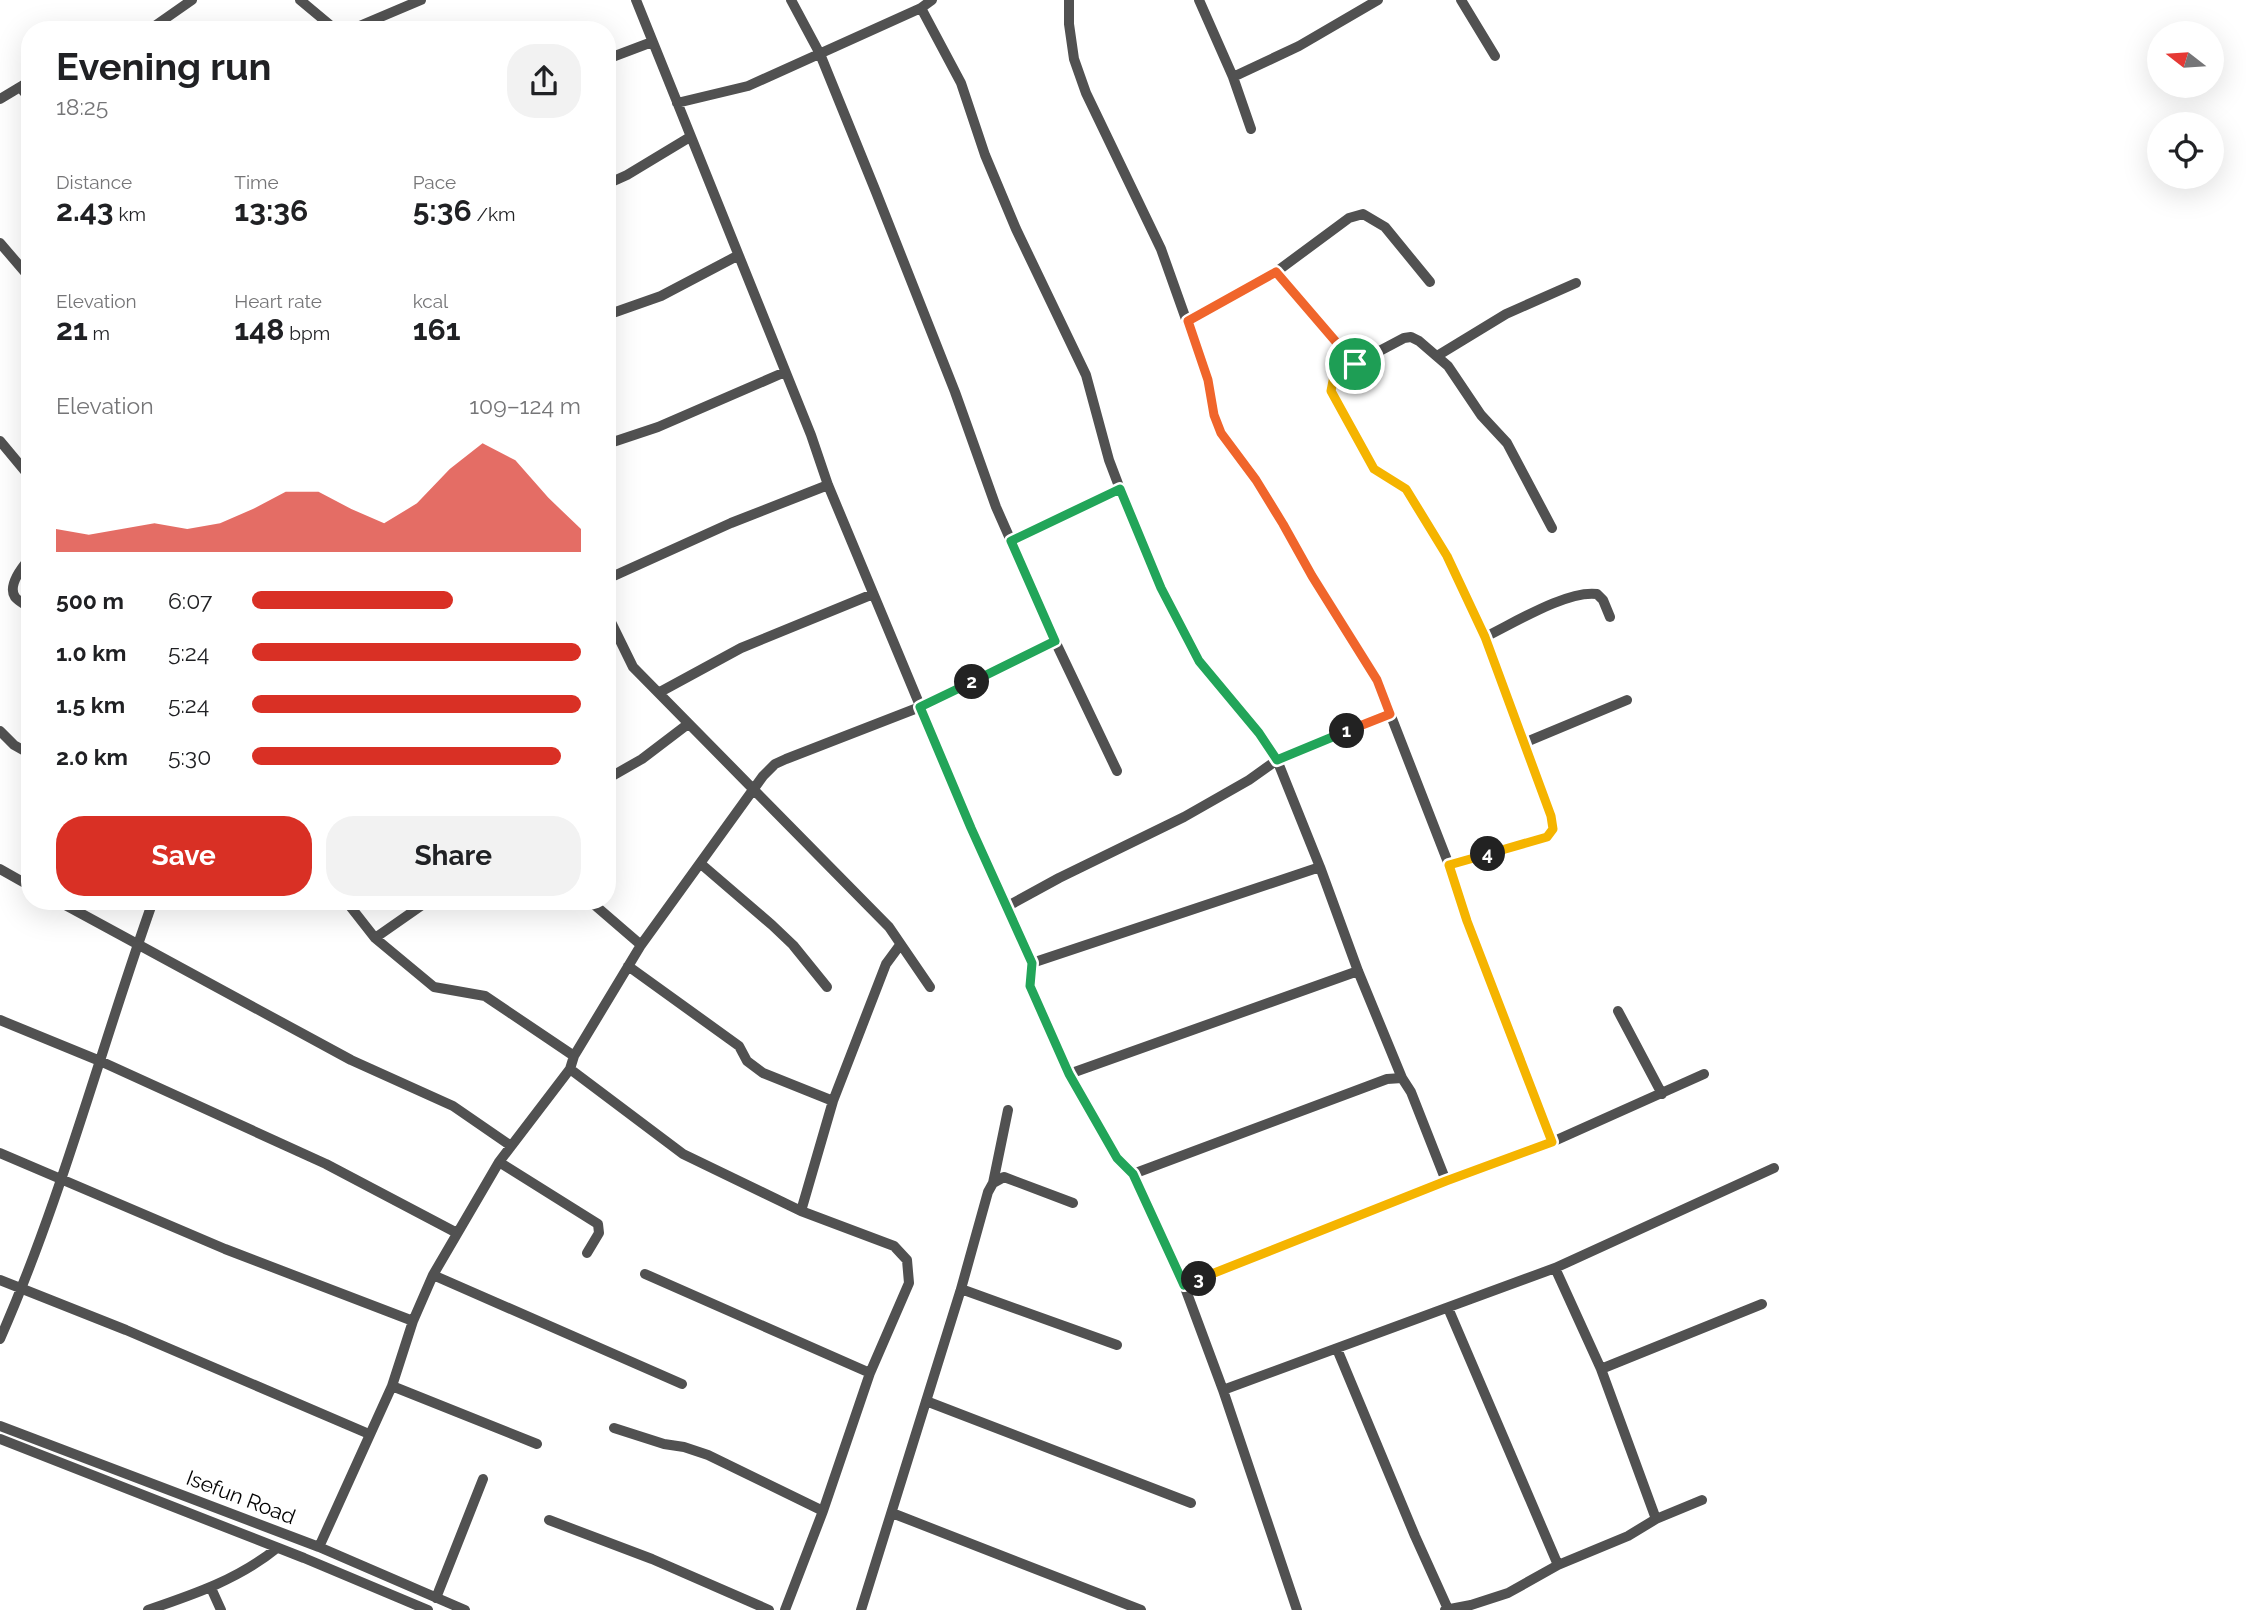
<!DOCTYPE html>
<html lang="en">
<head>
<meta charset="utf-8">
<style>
  body { margin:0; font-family:Raleway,sans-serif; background:#f2f2f2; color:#202124; height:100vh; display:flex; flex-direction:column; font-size:26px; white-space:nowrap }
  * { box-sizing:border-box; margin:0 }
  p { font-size:23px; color:#757577 }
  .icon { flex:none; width:38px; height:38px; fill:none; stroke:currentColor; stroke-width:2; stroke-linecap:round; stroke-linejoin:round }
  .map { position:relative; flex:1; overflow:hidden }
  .panel { position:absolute; left:21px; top:21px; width:595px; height:889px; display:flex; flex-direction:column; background:#fff; border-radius:28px; box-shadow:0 7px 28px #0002 }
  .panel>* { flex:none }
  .needle { width:46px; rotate:287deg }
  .tools { position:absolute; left:2147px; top:21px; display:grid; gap:14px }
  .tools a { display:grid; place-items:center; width:77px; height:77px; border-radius:50%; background:#fff; box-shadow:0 7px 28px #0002; font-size:35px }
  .pin { position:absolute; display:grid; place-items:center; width:60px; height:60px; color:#fff; margin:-30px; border:4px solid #fff; border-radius:50%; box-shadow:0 2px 7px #0007 }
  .km { position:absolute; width:35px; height:35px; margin:-18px; border-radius:50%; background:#222; color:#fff; font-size:19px; line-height:35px; text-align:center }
  .round { display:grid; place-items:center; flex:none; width:74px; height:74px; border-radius:28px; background:#f2f2f2 }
  .summary { display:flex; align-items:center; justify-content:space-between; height:119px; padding:0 35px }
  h1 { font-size:38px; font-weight:700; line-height:52px }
  .stats { display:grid; grid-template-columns:repeat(3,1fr); gap:10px; height:119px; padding:7px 35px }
  .stats div { display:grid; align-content:center }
  .stats b { font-size:30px; font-weight:700 }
  .stats small { font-size:19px; font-weight:400 }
  .stats p { font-size:19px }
  .chart { height:196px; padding:14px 35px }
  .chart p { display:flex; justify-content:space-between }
  .chart svg { width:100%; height:126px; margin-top:7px; fill:#d93025; opacity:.7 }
  .button { display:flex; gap:14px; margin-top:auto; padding:14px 35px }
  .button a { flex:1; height:80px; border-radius:28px; background:#d93025; color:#fff; font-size:28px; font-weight:700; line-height:80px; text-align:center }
  .button a+a { background:#f2f2f2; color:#202124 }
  ul { padding:0 35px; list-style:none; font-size:23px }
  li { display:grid; grid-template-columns:112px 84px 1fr; align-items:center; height:52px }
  li i { height:18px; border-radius:9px; background:#d93025 }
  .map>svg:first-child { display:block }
</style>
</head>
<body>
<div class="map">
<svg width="2246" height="1610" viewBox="0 0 2246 1610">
  <rect width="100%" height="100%" fill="#fff"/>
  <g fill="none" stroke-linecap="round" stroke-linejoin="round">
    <path stroke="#515151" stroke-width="10" d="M300,0l36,30
      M636,0l175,435 17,50 143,343 61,135 -2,23 39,88 48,84 16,16 51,111 39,105 74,220
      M791,0l29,54 56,138 79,200 41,115 59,134 62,130
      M1069,0v24l5,35 12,34 75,156 47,132 6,35 7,17 35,47 56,96 65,104 72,185 18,56 85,221
      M1199,0l34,77 18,52
      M1461,0l34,56
      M921,8l40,75 24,72 31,74 70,146 23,85 11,29 -109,52
      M149,30l43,-30
      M350,30l71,-30
      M607,59l45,-17
      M1233,77l66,-31 79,-46
      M20,87l10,12
      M0,99l30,-18
      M677,103l71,-17 173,-78 11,-8
      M607,184l20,-9 63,-38
      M0,243l30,35
      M1276,272l79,92 -21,12 -3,15 44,78 31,20 41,67 38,81 66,179 2,13 -6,8 -98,28
      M607,315l54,-19 76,-40
      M1188,321l88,-49 73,-54 14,-4 22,13 45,55
      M1437,356l69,-42 70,-31
      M1355,364l49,-26 7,-1 8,4 29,25 33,49 26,28 45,85
      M0,441l30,36
      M607,444l51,-17 127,-55
      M1120,489l41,99 38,73 60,72 18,27 43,107 38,104 44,107
      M30,558c-7,8 -23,27 -15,39 3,4 11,8 15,11
      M607,579l124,-56 97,-38
      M607,614l26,53 256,260 41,60
      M1485,637c29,-14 82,-47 112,-43l6,6 7,17
      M660,692l81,-44 132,-54
      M0,731l14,14 16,9
      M1524,743l103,-43
      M607,779l35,-20 46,-35
      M701,864l71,61 21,20 34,42
      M0,869l30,17
      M58,901l293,159 102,46 58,40
      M346,901l29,37 59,49 51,9 89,60
      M590,901l51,44
      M1006,907l53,-29 125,-61 65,-37 28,-20 113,-46
      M375,938l53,-37
      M1032,963l288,-96
      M628,966l111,80 8,15 16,12 70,28
      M1618,1011l44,83
      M0,1020l100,41 226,103 131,69
      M570,1069l113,85 118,57 93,35 13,14 2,23 -39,90 -47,138 -38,99
      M1069,1074l289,-103
      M0,1153l225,96 188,72
      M499,1162l99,62 1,9 -12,20
      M1133,1174l254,-95 15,-1 9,14 35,89
      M993,1183l11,-6 69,26
      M801,1211l32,-110 53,-137 14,-19
      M1555,1268l46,101 55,150
      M645,1274l225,99
      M433,1275l249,109
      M0,1280l126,50 243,104
      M1184,1285l262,-104 106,-39 152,-68
      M961,1289l156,56
      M1448,1308l110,257
      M0,1339c62,-141 101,-292 153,-438
      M1337,1349l78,187 33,73
      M1601,1369l161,-65
      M392,1386l145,58
      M1223,1390l332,-122 219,-100
      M926,1401l265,102
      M0,1426l319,121 146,63
      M614,1428l50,16 20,3 24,8 115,56
      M0,1439l304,119 124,52
      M892,1513l249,97
      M549,1520l103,39 117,51
      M319,1547l73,-161 21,-65 20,-46 66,-113 71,-93 4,-13 67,-111 122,-169 12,-12 11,-5 134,-52 135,-66
      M211,1588l10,22
      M436,1598l47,-119
      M148,1610c47,-16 91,-31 129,-62
      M861,1610l100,-321 27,-97 5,-9 15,-73
      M1445,1610l26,-5 37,-12 50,-28 70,-29 28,-17 46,-19"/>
  </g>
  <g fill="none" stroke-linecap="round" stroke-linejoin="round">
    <g stroke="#fff" stroke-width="14">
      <path id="split-1" d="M1347,731l43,-17 -13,-34 -65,-104 -29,-52 -27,-44 -35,-47 -7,-18 -6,-35 -20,-59 88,-49 79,92"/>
    </g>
    <g stroke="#fff" stroke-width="14">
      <path id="split-2" d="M972,682l83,-41 -44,-100 109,-52 41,99 38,73 60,72 18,27 70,-29"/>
    </g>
    <g stroke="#fff" stroke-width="14">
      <path id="split-3" d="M972,682l-52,25 51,121 61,135 -2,23 39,88 48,84 16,16 51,111 15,-6"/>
    </g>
    <g stroke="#fff" stroke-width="14">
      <path id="split-4" d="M1199,1279l247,-98 106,-39 -85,-221 -18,-56 39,-11"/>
    </g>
    <g stroke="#fff" stroke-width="14">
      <path id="split-5" d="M1355,364l-21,12 -3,15 43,78 32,20 41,67 38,81 66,179 2,13 -6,8 -59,17"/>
    </g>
    <use href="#split-1" stroke="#f0652b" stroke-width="9"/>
    <use href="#split-2" stroke="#22a559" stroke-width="9"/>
    <use href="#split-3" stroke="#22a559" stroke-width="9"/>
    <use href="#split-4" stroke="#f5b400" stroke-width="9"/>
    <use href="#split-5" stroke="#f5b400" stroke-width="9"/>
  </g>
  <g text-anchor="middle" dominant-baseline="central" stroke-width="5" stroke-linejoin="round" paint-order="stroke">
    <g font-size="21" fill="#000" stroke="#fff">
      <text transform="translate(241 1497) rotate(21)">Isefun Road</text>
    </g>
  </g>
</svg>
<div class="tools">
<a><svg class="needle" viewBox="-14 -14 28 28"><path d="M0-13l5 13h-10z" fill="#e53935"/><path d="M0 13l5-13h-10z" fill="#757577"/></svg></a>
<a><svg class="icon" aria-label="locate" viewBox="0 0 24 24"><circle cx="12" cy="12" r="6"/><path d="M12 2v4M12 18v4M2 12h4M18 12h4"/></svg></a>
</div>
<div class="pin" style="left:1355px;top:364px;background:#1e9e55"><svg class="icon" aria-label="arrive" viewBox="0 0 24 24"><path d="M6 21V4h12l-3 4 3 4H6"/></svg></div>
<b class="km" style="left:1347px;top:731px">1</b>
<b class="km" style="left:972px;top:682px">2</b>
<b class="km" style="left:1199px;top:1279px">3</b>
<b class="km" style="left:1488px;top:854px">4</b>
<section class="panel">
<div class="summary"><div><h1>Evening run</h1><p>18:25</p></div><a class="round"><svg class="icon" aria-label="share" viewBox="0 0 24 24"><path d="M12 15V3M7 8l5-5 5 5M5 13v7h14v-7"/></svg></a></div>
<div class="stats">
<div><p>Distance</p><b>2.43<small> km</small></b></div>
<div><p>Time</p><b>13:36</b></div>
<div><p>Pace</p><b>5:36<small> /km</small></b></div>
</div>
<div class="stats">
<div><p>Elevation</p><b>21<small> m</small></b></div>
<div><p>Heart rate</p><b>148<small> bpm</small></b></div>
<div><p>kcal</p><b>161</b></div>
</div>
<div class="chart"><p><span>Elevation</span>109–124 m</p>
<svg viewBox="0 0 160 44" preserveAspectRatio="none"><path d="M0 44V36L10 38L20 36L30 34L40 36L50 34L60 29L70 23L80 23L90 29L100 34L110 27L120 15L130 6L140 12L150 25L160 36V44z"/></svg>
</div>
<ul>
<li><b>500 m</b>6:07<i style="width:61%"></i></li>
<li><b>1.0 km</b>5:24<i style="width:100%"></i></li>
<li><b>1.5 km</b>5:24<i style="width:100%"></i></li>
<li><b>2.0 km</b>5:30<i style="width:94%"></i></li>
</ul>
<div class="button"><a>Save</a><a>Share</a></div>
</section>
</div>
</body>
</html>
